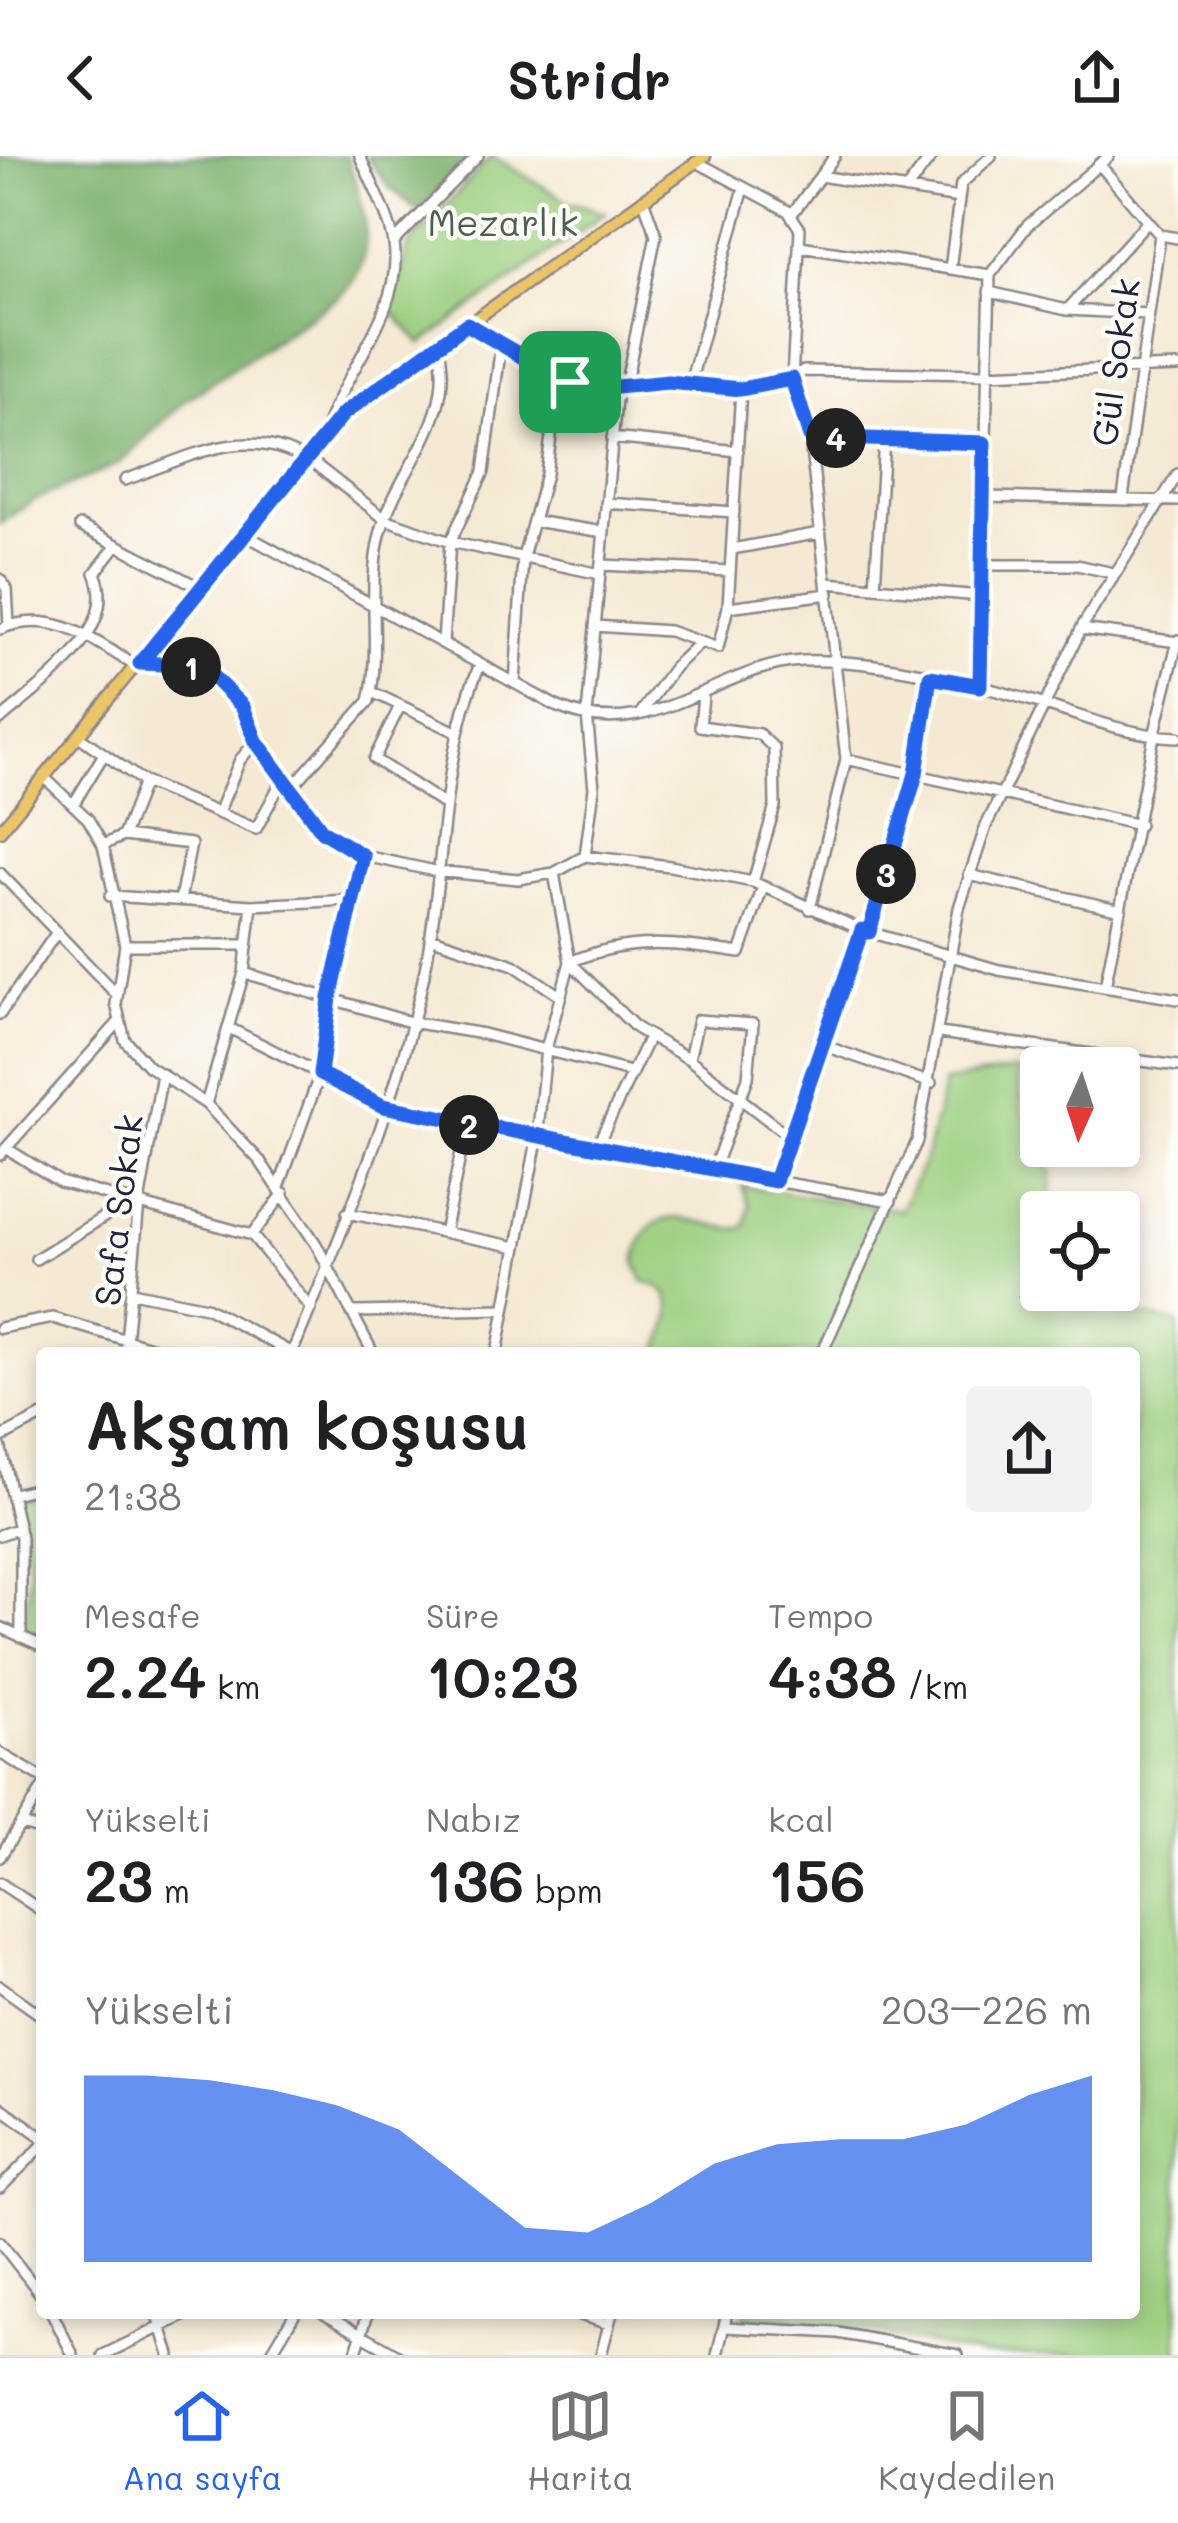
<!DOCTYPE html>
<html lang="tr">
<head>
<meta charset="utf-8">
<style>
  body { margin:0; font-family:Mali,sans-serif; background:#f2f2f2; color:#202124; height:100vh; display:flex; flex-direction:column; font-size:45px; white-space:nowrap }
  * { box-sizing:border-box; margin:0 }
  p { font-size:39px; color:#757577 }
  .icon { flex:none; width:66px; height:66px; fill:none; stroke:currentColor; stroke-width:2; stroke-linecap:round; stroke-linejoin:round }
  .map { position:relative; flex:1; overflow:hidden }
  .sheet { position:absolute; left:36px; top:1191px; width:1104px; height:972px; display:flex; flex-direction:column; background:#fff; border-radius:12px; box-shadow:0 6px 18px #0003 }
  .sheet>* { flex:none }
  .needle { width:78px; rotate:183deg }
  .fabs { position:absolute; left:1020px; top:891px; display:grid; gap:24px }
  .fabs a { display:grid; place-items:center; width:120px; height:120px; border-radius:12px; background:#fff; box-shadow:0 6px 18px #0003; font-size:60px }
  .pin { position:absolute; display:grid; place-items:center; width:102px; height:102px; color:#fff; margin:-51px; border-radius:24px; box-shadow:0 6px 18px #0006 }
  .km { position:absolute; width:60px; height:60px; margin:-30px; border-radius:50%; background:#222; color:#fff; font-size:33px; line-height:60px; text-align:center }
  .round { display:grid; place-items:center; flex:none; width:126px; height:126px; border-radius:12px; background:#f2f2f2 }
  .summary { display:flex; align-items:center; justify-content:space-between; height:204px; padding:0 48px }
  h1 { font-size:66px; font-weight:600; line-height:90px }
  .stats { display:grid; grid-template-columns:repeat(3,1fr); gap:18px; height:204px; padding:12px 48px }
  .stats div { display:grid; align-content:center }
  .stats b { font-size:60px; font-weight:600 }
  .stats small { font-size:33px; font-weight:400 }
  .stats p { font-size:33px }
  .chart { height:336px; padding:24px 48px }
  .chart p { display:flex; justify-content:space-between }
  .chart svg { width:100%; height:216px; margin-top:12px; fill:#2563eb; opacity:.7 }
  header { display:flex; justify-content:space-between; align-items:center; height:156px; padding:0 48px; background:#fff; font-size:54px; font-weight:600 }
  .tabs { display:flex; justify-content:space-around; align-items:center; height:168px; border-top:3px solid #e0e0e0; background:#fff; font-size:33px; color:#757577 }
  .tabs a { display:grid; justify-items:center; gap:6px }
  .tabs .selected { color:#2563eb }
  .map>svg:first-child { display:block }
</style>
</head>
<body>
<header><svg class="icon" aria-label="back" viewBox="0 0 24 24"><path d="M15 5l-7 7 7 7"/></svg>Stridr<svg class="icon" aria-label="share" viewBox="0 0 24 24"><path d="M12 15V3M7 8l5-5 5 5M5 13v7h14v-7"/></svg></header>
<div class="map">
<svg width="1178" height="2199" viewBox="0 0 1178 2199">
  <rect width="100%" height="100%" fill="#fdfcf7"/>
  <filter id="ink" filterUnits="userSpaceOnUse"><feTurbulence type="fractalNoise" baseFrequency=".00833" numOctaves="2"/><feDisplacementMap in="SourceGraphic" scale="24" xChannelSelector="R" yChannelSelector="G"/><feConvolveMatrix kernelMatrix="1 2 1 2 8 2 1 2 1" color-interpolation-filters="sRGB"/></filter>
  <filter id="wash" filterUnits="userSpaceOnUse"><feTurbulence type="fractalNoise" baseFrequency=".004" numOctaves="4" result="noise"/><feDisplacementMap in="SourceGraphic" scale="48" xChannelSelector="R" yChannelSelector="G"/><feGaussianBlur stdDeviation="2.7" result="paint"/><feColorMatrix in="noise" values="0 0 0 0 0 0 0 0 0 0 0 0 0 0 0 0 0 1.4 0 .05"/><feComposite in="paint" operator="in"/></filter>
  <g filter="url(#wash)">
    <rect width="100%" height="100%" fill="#f5e9d3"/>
    <path fill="#9ccf80" stroke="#5f785e" stroke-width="3" d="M492,0l77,46 37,10 -185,132 -30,-34 18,-66z
      M1018,914l4,40 15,24 -1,19 16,18 -1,25 47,3 8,13h-65v78h37l-2,13 102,20v1032h-197l-137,-29 -95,-3 -7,-10h392v-960h-477c13,-28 28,-62 -14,-72l-7,-17c9,-82 80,-26 109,-37l5,-21 -8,-20 159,24 26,-57 17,-71z
      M42,1337v145l-17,-5 5,-62 -12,-73z"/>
    <path fill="#7db26e" stroke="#506a54" stroke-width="3" d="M0,0h347c17,52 36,100 -10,142l-152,103 -67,63 -87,38 -31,22z
      M366,0h102l-50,55 -30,-25z"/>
  </g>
  <g filter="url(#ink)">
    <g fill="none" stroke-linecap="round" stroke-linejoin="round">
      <g stroke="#8c8687" stroke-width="14">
        <path id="minor" d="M697,6l91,49 12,18 -8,150 17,52 37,328 293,66
          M1099,8l61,71 18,3
          M820,20l139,22
          M906,34l26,-34
          M792,58l43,-58
          M394,86l84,-86
          M800,90l190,29
          M950,113l11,-85 30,-28
          M989,136l78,18 81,4
          M1067,154l81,-89
          M467,168l103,58 36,7 62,-7 84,6 52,-17 180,3 194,-7
          M690,227l54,-195
          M625,231l31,-152 -13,-36
          M326,273c18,-59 78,-118 68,-185 -4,-28 -23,-61 -34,-88
          M810,281l174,6
          M612,282l126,13
          M306,301l79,62 65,23 150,32
          M125,324c58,-20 120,-57 179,-21
          M983,341l195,4
          M1123,342l37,-263
          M606,347l128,9
          M533,365l71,11
          M80,370l121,62
          M244,378l312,172c94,42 160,-40 246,-45 70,-3 167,21 234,41 46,14 93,34 142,35
          M732,393l88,-16
          M601,409l129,6
          M982,409h95l36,8
          M0,423l7,10 2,36
          M827,427l154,13
          M875,431l9,-148
          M728,451l101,-13
          M595,470l74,5 49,17 10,-41 13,-218
          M0,473c54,-21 93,11 137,38
          M1081,473l97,13
          M443,487l7,-101 34,-70 17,-127
          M140,507l43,2 32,13 28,29 13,34 59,82 45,32 75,16 83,8 36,-6 31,-17 85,10 83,16 109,48 137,40 179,29
          M515,527l8,-126 23,-83 13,-98
          M980,530l10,-411 37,-49 82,-70
          M372,536l84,40
          M703,540l-3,30 59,8 15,14 1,58 -22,76
          M400,550l-26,53 68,44
          M640,558l35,-48 26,-24
          M0,564c39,-34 121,-88 95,-147l20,-26
          M80,581l64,45 112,47 29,-54
          M46,623l42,40 15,26 22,100 -9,59 9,36 23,26 58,38 54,57 56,83 57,109
          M293,630l76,-85c13,-53 -3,-111 11,-166 16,-66 79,-116 58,-190
          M73,649l31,-51
          M218,657l22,-53 16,-19
          M123,680l21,-54
          M103,689l20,-9 68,8 -11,56
          M585,700l9,-68 -7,-73 30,-326
          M0,717l117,122
          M554,717l16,89 66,66 53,31 101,78
          M969,719l152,35
          M110,740l142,9 99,-5
          M810,753l36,-150
          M869,776l47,-158 14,-97
          M430,781l84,28 46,31
          M125,789h122
          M244,817l166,49 73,12 147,38
          M1105,831l49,-251 24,-96
          M0,858l57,-82
          M229,872l155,78 153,34 354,61
          M939,877l239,33
          M822,889l109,38
          M689,903l9,-39 55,4 -5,54 -35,92
          M206,948l38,-131 8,-68
          M6,992l54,34 192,53 59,74
          M595,994l54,-113
          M0,999l118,-132
          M775,1025l87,-251
          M279,1031l41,-113 10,-76 33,-141
          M347,1057l170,34
          M444,1077l23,-109
          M252,1079l32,-42
          M36,1103l94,-58
          M132,1136l74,15 86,46
          M356,1156l149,-3
          M0,1172l53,-10 117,35
          M125,1197l14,-150 23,-129
          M292,1197c51,-123 106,-252 133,-383 21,-104 13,-206 55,-306
          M497,1197l40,-213 9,-91 24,-87c58,-26 109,-18 170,-9l23,-66
          M822,1197l95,-212 42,-233 27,-82 97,-201 95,-151
          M0,1282l42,-22
          M0,1289l21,93v99
          M13,1338l29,-7
          M0,1379l19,-7
          M0,1471l42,19
          M0,1597l42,25
          M21,1668l21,6
          M0,1701l42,-68
          M0,1727l42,28
          M0,1830l42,30
          M0,1951l42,30
          M0,2032l42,-42
          M0,2086l42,54
          M52,2157l21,42
          M157,2157l13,42
          M324,2157l74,42
          M573,2157l36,11
          M725,2171l113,6 120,22
          M103,2199l87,-42
          M270,2199l25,-42
          M355,2199l13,-42
          M601,2199l11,-42
          M717,2199l10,-42"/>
      </g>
      <g stroke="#8c8687" stroke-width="15">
        <path id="major" d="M0,675l342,-417 363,-258"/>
      </g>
      <use href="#minor" stroke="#fff" stroke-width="9"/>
      <use href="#major" stroke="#edc569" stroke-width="10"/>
    </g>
  </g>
  <g fill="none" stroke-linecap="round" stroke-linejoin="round" filter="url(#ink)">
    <g stroke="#fff" stroke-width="24">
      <path id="route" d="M467,168l71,42 58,23 72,-7 73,7 51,-10 18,58 174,6 -4,243 -50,-9 -14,97 -47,158 -7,-2 -87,251 -392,-75 -63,-32 10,-76 33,-142 -41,-25 -66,-90 -13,-34 -29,-29 -31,-13 -43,-2 203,-249z"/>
    </g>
    <use href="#route" stroke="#2563eb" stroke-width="15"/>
  </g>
  <g text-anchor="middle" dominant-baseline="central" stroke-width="9" stroke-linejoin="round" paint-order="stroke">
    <g font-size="36" fill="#4d5f53" stroke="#fdfcf7">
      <text x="503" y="65">Mezarlık</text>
    </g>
    <g font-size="36" fill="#22223b" stroke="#fdfcf7">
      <text transform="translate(1114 206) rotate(-82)">Gül Sokak</text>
      <text transform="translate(117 1054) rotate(-83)">Safa Sokak</text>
    </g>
  </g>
</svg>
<div class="fabs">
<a><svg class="needle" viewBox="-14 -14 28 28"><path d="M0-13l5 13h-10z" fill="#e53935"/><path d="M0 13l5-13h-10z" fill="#757577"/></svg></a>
<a><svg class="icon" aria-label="locate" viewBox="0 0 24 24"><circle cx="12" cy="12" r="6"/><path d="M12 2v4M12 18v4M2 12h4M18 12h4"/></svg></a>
</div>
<div class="pin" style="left:570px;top:226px;background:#1e9e55"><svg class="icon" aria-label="arrive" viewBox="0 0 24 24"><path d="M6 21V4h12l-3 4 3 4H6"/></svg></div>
<b class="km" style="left:191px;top:511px">1</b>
<b class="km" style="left:469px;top:969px">2</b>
<b class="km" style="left:886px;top:718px">3</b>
<b class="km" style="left:836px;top:282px">4</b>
<section class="sheet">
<div class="summary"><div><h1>Akşam koşusu</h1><p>21:38</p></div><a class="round"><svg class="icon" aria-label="share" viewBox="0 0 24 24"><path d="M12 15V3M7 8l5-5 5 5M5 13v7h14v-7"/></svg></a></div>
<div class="stats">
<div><p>Mesafe</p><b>2.24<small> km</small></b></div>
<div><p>Süre</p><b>10:23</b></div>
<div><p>Tempo</p><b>4:38<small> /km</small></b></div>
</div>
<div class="stats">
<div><p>Yükselti</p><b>23<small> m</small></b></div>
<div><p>Nabız</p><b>136<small> bpm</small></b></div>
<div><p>kcal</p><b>156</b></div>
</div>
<div class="chart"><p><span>Yükselti</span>203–226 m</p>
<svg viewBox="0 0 160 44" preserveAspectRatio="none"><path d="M0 44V6L10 6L20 7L30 9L40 12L50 17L60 27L70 37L80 38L90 32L100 24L110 20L120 19L130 19L140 16L150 10L160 6V44z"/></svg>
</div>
</section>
</div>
<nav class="tabs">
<a class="selected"><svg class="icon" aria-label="home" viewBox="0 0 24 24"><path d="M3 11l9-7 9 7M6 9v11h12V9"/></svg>Ana sayfa</a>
<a><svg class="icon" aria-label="map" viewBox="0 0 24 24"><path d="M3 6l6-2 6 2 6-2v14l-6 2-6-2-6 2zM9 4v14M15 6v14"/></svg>Harita</a>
<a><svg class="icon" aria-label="saved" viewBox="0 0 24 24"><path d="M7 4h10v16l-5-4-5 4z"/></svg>Kaydedilen</a>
</nav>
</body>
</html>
